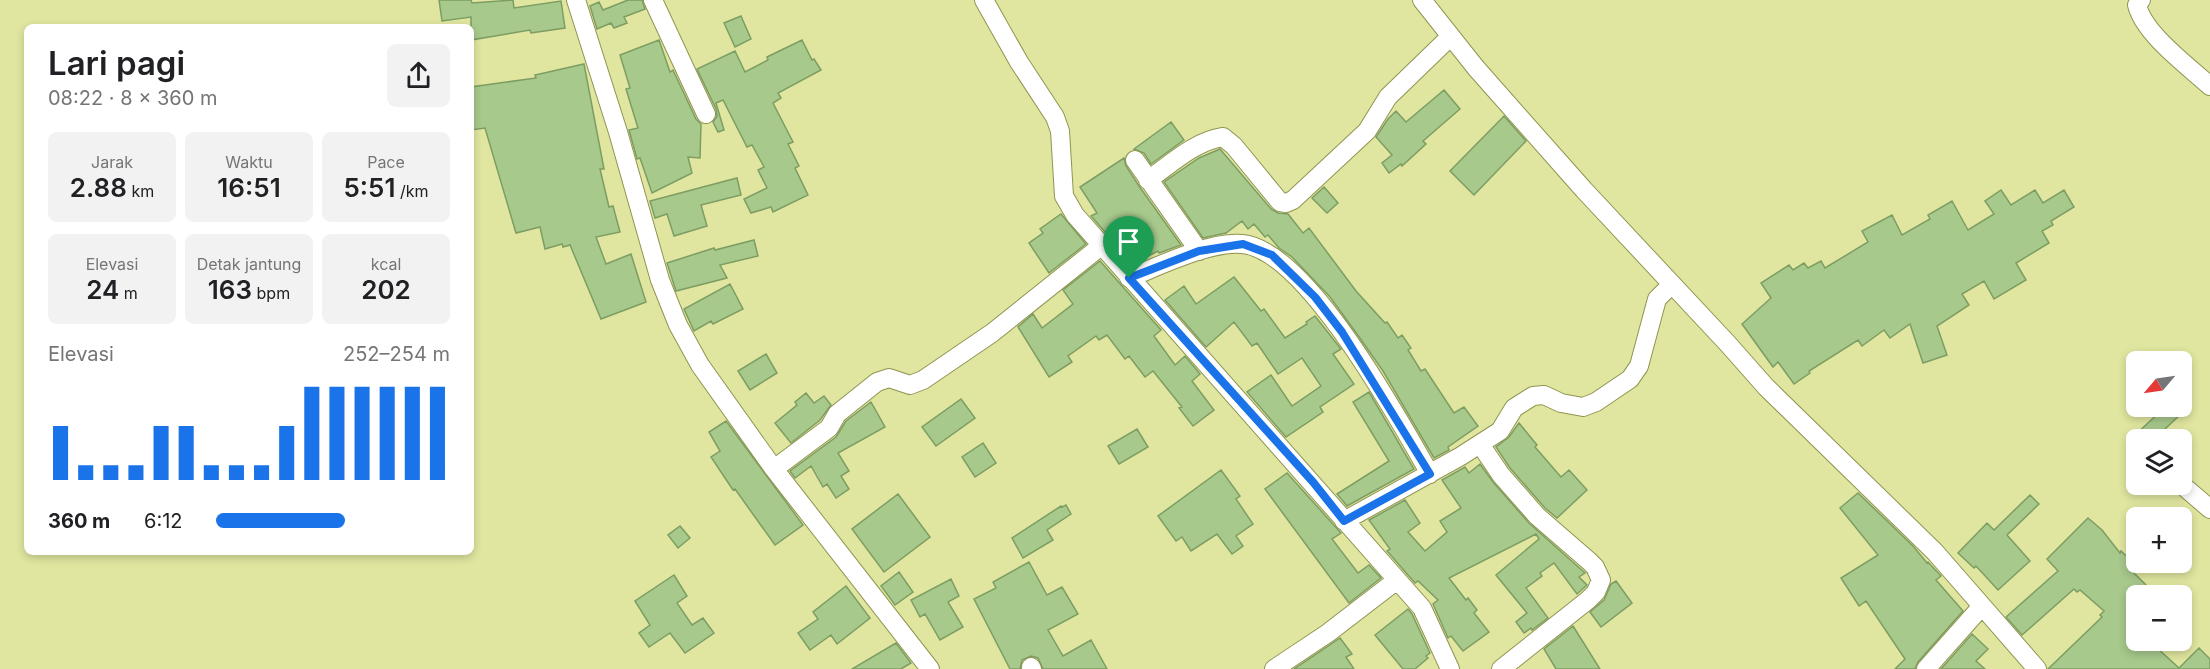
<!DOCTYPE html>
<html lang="id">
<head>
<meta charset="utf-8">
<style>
  body { margin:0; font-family:Inter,sans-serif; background:#f2f2f2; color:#202124; height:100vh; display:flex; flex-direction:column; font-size:22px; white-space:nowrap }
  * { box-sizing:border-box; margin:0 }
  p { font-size:20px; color:#757577 }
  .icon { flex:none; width:33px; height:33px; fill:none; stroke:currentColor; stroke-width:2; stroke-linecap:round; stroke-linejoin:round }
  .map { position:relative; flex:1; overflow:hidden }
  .side { position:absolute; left:24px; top:24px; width:450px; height:531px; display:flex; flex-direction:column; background:#fff; border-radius:9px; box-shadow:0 3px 9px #0003 }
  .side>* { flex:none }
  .needle { width:39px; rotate:241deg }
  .fabs { position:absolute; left:2126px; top:351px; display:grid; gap:12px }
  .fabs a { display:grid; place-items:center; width:66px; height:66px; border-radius:9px; background:#fff; box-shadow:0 3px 9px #0003; font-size:30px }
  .pin { position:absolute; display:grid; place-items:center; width:51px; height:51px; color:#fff; margin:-62px -26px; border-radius:50% 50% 50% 0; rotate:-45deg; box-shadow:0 0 6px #0007 }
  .pin .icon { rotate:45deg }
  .round { display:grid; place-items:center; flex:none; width:63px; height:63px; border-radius:9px; background:#f2f2f2 }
  .head { display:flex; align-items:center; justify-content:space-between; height:102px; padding:0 24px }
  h1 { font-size:33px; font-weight:600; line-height:45px }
  .metrics { display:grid; grid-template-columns:repeat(3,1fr); gap:9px; height:102px; padding:6px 24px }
  .metrics div { display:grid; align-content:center; border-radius:9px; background:#f2f2f2; text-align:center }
  .metrics b { font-size:26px; font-weight:600 }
  .metrics small { font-size:16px; font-weight:400 }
  .metrics p { font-size:16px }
  .chart { height:168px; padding:12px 24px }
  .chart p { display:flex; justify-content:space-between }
  .chart svg { width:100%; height:108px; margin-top:6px; stroke:#1a73e8; stroke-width:6 }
  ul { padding:0 24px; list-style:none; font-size:20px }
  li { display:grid; grid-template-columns:96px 72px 1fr; align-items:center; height:45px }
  li i { height:15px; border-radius:8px; background:#1a73e8 }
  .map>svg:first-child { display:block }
</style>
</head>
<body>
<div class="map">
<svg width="2210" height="669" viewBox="0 0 2210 669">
  <rect width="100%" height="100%" fill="#e0e69f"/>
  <path fill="#a7c98c" stroke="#7d9d62" stroke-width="1.5" d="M439,0h32l1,3 41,-3 1,8 47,-7 4,27 -34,5 -1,-3 -59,10v-23l-29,4z
    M628,0h14l3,9 -21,8 3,6 -13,5 -3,-5 -14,6 -7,-23 9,-4 4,8z
    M741,16l10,23 -16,8 -11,-24z
    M659,40l11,32 3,-2 23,49 5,5 -1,34 -12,-1 4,16 -40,20 -12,-35 -3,1 -8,-29 9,-2 -12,-39 4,-1 -10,-33z
    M802,40l10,20 2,-1 7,11 -43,23 3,5 -8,5 20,39 -5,2 11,22 -4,2 13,27 -35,17 -2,-5 -20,6 -7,-14 23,-11 -9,-18 6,-3 -12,-22 -5,2 -24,-47 -7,3 8,27 -6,2 -5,-10 4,-6 -1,-7 -19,-40 38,-18 10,21 23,-12 -1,-3z
    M584,64l20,105h-4l9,38 4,-1 7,26 -24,5 10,27 25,-10 15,48 -45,17 -31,-74 -7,2 -1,-3 -17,5 -5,-22 -24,6 -31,-105 -14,2v-43l65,-9 -1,-3z
    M1444,90l16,19 -37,32 3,3 -24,22 -1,-2 -12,9 -7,-10 10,-8 -16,-18 12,-18 8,-8 10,11z
    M1504,116l22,25 -52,54 -24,-24z
    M1171,122l13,18 -33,24 -7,-11 -10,-4z
    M1220,149l51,60 7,4 10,1 15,19 6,-5 47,63 29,32 2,-1 11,16 4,-3 9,13 -3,2 13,21 4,-2 29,44 10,-6 14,19 -30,21 1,3 -15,8 -51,-87 -26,-37 -27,-37 -38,-40 -13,-9 -11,-13 -3,2 -11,-13 -6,5 -6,-8 -16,12 -23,5 -39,-56 35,-24z
    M1124,158l2,8 13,20 42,59 -22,8 -1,-2 -25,13 -42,-48 6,-3 -17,-26z
    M737,178l4,17 -40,10 6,21 -33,10 -7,-22 -12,4 -5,-17z
    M1324,187l14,16 -11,10 -15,-15z
    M2001,190l10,15 24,-15 8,13 21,-13 10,17 -23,14 2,4 -11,6 7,12 -33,20 10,17 -32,19 -10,-18 -22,13 7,11 -32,21 10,29 -24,8 -13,-39 -20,14 -6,-8 -22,16 -4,-6 -49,31 1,2 -16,11 -16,-22 -5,5 -31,-43 29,-26 -10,-15 28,-18 4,5 11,-7 4,5 13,-7 4,7 43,-26 -6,-11 30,-16 10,20 28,-16 -2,-4 24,-14 16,29 26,-16 -9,-13z
    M1061,214l25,30 -37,29 -20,-30 14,-10 -3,-4z
    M754,240l4,16 -38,9 7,13 -51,13 -9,-28 47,-15 1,2z
    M1100,261l61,69 -7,6 21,29 10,-9 15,18 -8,7 22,29 -21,16 -14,-18 3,-1 -29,-36 -8,6 -16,-21 -4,3 -18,-24 -8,5 -3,-4 -28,20 4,6 -23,15 -31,-50 15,-13 9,14 31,-24 -10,-14z
    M1234,277l27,34 3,-2 21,29 22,-14 -1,-2 9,-6 26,33 -8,5 21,30 -34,23 3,5 -37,25 -39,-45 24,-17 21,31 29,-20 -19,-28 -24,16 -21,-31 -5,3 -18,-24 -28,25 -41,-47 19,-14 12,18z
    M730,284l13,25 -30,15 -2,-3 -17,10 -10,-22z
    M766,354l11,19 -27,17 -12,-19z
    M1369,392l45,77 -67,37 -10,-12 52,-33 -36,-59z
    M806,393l8,10 10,-7 7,9 -11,15 -29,23 -16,-20 22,-18 -2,-3z
    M961,399l14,19 -39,28 -14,-19z
    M871,402l14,25 -47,26 11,18 -8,5 8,13 -13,9 -9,-14 -4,3 -12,-21 -16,12 -5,-7 46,-34 10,-16z
    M2166,406h6l8,9 -27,25h-23z
    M726,421l77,104 -28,20 -40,-56 -2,1 -22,-33 9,-6 -11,-19z
    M1519,423l18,22 -2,2 26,30 8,-7 18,20 -30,28 -12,-10 -35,-40 -14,-21 13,-10z
    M1137,429l11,18 -29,17 -11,-18z
    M983,443l13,20 -21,14 -13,-20z
    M1480,464l13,18 36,41 56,50 -6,4 8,8 -10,9 -23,-31 -14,10 2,3 -16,12 22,30 -16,12 -1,-2 -7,5 -8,-11 11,-9 -31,-38 43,-36 -3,-5 -87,44 17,22 2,-2 9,12 -3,3 15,19 -26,19 -12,-15 -3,2 -15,-34 5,-4 -20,-19 -3,2 -28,-32 3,-2 -21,-29 36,-20 15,23 -12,9 17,19 22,-19 -7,-11 21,-13 -19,-28 23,-13 4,6z
    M1221,470l19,26 -4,3 17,25 -17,12 7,10 -11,8 -15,-20 -26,17 -9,-14 -6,4 -18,-25z
    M1287,473l54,60 -9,6 26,34 11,-8 12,13 -32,25 -84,-114z
    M1858,493l55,53 14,17 1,-1 13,14 -5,4 27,31 -45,51 -3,7h-20l10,-10 -39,-58 -7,5 -18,-28 37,-23 -38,-47z
    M898,494l32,43 -46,35 -32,-43z
    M2030,495l9,9 -32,31 23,26 -32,29 -22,-24 -2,2 -16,-15 29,-30 7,7z
    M1066,505l5,9 -24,16 6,10 -30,18 -11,-20 49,-32 1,1z
    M2088,518l14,12 18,23 1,-2 18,17 -5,5 23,23h-21v44h24l-5,6 24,22 20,-20 11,11v10h-162l54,-52 -2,-2 4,-4 -24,-21 -3,2 -3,-3 -52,46 -16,-18 52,-46 -11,-12z
    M680,526l10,12 -12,10 -10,-13z
    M1029,562l18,33 15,-8 16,27 -30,16 15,26 28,-16 16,29h-64l-5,-11 -7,-2 -9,4 -2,9h-10l-36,-70 22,-11 -3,-6z
    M899,572l14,20 -18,13 -14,-19z
    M674,575l13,21 -10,7 15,22 11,-7 11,15 -29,20 -15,-20 -21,14 -10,-14 11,-8 -15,-24z
    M951,579l8,17 -11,6 15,25 -23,13 -15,-26 -5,3 -9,-17z
    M1616,581l16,22 -31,24 -11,-15 14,-12 7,-16z
    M846,586l24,32 -33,26 -6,-9 -21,15 -12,-17 20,-14 -5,-7z
    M1408,609l4,5 18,39 -4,3 2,2 -13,11h-12l-28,-34z
    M1573,626l27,43h-44l-12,-20z
    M1972,634l16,15 -12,12 9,8h-44z
    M1340,638l12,16 -6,3 8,12h-60z
    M896,643l15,20 -10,6h-49z"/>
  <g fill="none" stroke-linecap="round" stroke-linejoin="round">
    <g stroke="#909450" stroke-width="20">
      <path id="minor" d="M576,0l42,132 42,148 18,45 22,40 74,104 156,200
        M653,0l53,114
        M984,0l35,62 36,55 5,14 4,65 11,19 347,393 28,61
        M1422,0l54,68 108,122 144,154 38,43 169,165 102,117
        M2141,0l-4,5c7,29 51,61 73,81
        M1135,160l64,91
        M1148,180c23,-16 47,-39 75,-43l11,9 46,56 6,1 7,-3 74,-69 21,-34 62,-60
        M1129,278c30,-12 81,-37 113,-34 64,5 157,176 188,230
        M1480,444l21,31 36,41 52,45 6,6 6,13 -5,12 -8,8 -87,69
        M774,469l55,-41 8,-14 40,-32 12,-4 21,7 13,-5 69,-47 109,-87
        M2181,484l29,25
        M1344,521l117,-65 39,-25 14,-23 19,-12 11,-1 17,8 22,4 13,-5 34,-23 9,-13 18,-67 15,-15
        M1031,667l1,2
        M1274,669l54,-36 69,-53
        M1926,669l56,-63"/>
    </g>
    <use href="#minor" stroke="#fff" stroke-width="18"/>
  </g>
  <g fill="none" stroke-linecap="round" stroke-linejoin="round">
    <g stroke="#fff" stroke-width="12">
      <path id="route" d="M1243,244l29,11 43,42 27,35 88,142 -86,47 -31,-39 -184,-204 70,-27z"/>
    </g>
    <use href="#route" stroke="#1a73e8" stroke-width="8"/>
  </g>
</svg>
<div class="fabs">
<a><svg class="needle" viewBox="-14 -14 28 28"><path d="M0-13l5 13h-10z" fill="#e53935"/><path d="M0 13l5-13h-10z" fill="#757577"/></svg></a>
<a><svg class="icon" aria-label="layers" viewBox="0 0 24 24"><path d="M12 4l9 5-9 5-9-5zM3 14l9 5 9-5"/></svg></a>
<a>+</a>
<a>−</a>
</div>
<div class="pin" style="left:1129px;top:278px;background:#1e9e55"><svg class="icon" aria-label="arrive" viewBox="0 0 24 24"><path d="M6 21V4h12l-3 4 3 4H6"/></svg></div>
<section class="side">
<div class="head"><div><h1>Lari pagi</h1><p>08:22 · 8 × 360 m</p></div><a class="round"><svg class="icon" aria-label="share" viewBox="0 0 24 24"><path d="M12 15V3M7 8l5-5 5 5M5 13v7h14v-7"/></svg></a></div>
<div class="metrics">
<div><p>Jarak</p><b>2.88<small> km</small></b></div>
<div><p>Waktu</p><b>16:51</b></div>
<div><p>Pace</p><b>5:51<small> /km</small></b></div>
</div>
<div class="metrics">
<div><p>Elevasi</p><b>24<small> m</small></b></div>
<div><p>Detak jantung</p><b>163<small> bpm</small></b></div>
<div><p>kcal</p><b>202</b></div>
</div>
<div class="chart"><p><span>Elevasi</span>252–254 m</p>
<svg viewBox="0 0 160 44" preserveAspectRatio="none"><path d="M5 44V22M15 44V38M25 44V38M35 44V38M45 44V22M55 44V22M65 44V38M75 44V38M85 44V38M95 44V22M105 44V6M115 44V6M125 44V6M135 44V6M145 44V6M155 44V6"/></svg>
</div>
<ul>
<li><b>360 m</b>6:12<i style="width:55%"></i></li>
</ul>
</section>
</div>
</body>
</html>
